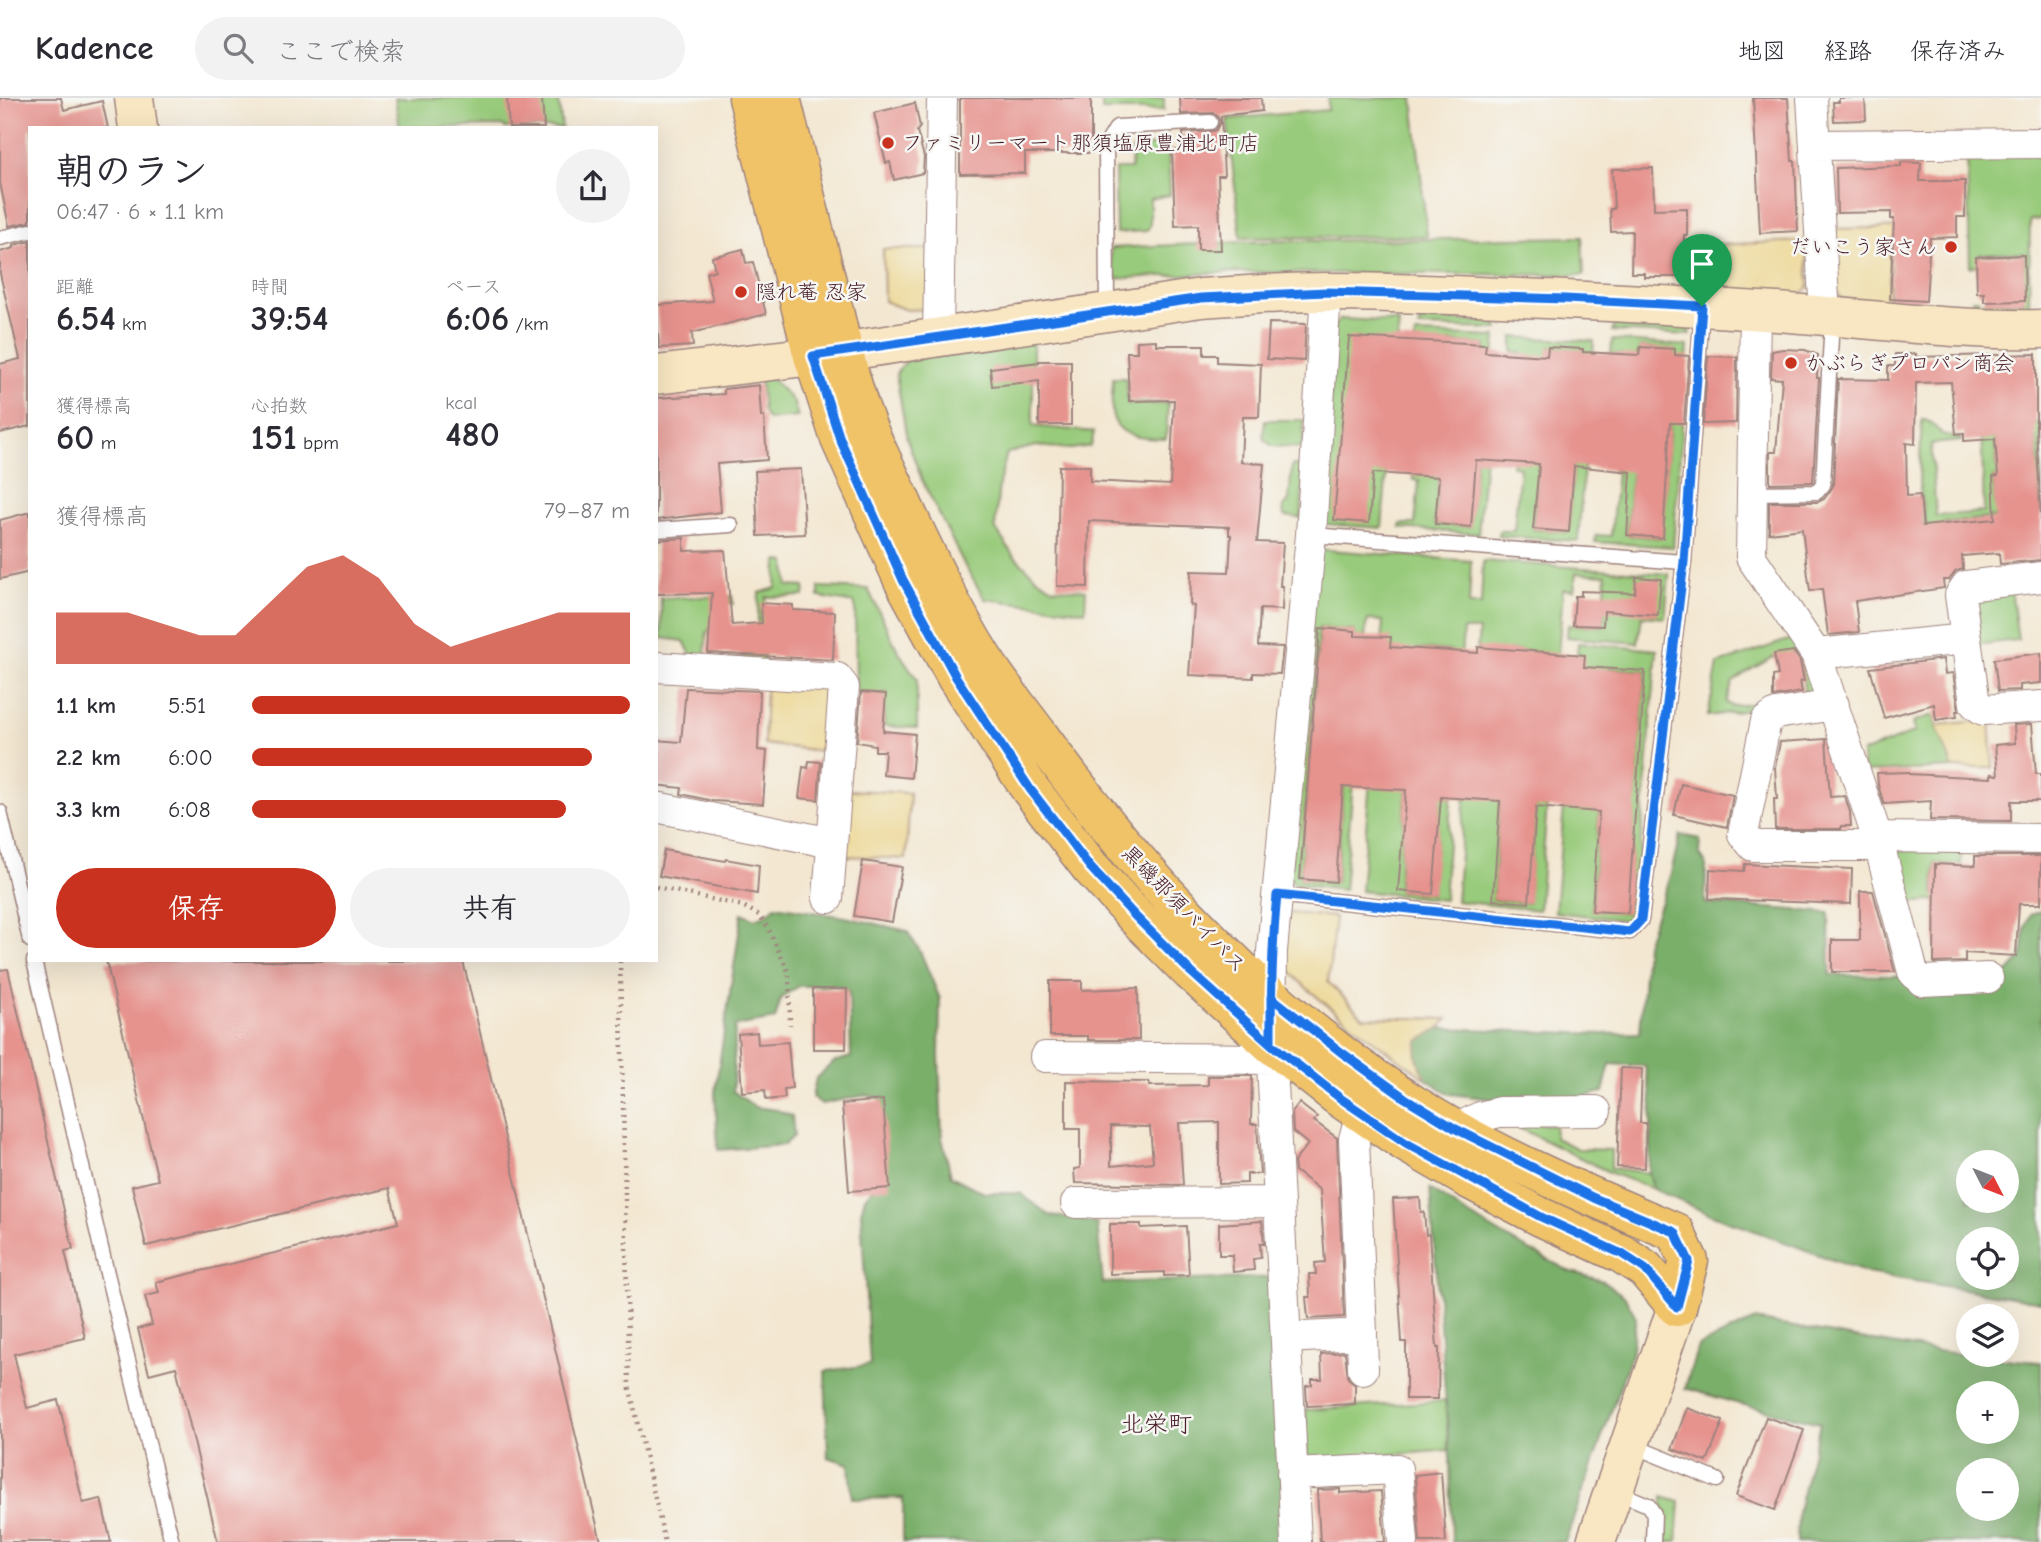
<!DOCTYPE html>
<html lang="ja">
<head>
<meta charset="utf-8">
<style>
  body { margin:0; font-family:"Comic Neue","Klee One",sans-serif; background:#f2f2f3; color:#2b2b33; height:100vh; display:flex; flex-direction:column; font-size:26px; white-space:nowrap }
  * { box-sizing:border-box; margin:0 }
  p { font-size:23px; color:#7c7c81 }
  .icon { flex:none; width:38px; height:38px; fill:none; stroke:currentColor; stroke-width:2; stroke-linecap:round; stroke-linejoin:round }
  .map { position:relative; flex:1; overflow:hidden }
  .drawer { position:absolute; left:28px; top:28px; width:630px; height:836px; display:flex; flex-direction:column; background:#fff; border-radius:0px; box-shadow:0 7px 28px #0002 }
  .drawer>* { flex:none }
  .needle { width:46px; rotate:132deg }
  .controls { position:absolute; left:1956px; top:1052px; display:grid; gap:14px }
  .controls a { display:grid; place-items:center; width:63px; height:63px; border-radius:50%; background:#fff; box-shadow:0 7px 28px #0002; font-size:35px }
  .pin { position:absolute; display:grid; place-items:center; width:60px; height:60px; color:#fff; margin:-72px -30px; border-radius:50% 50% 50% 0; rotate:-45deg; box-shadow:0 0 7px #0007 }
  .pin .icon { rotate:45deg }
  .round { display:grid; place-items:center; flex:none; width:74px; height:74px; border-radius:37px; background:#f2f2f3 }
  .head { display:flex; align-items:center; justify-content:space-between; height:119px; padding:0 28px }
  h1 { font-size:38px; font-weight:700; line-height:52px }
  .metrics { display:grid; grid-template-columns:repeat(3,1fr); gap:10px; height:119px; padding:7px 28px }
  .metrics div { display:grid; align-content:center }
  .metrics b { font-size:35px; font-weight:700 }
  .metrics small { font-size:19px; font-weight:400 }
  .metrics p { font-size:19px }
  .chart { height:196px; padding:14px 28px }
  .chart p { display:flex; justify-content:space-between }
  .chart svg { width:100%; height:126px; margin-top:7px; fill:#c8321e; opacity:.7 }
  .button { display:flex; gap:14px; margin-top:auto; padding:14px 28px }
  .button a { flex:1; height:80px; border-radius:42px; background:#c8321e; color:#fff; font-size:28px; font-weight:700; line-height:80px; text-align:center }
  .button a+a { background:#f2f2f3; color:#2b2b33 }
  ul { padding:0 28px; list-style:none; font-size:23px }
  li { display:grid; grid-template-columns:112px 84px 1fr; align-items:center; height:52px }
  li i { height:18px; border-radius:9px; background:#c8321e }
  header { display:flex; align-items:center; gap:42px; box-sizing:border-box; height:98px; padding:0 35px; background:#fff; border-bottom:2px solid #e1e1e2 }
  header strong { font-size:33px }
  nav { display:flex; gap:38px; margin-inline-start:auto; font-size:24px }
  .search { width:490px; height:63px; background:#f2f2f3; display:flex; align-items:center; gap:18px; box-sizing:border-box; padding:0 24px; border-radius:38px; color:#7c7c81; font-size:26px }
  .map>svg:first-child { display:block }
</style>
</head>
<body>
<header>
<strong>Kadence</strong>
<div class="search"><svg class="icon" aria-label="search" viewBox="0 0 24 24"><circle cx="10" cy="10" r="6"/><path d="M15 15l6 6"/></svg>ここで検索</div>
<nav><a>地図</a><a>経路</a><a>保存済み</a></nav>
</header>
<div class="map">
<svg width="2041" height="1444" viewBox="0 0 2041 1444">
  <rect width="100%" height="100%" fill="#f6f6f2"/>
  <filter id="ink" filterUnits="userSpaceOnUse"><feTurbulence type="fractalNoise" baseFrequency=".0143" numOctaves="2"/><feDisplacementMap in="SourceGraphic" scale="14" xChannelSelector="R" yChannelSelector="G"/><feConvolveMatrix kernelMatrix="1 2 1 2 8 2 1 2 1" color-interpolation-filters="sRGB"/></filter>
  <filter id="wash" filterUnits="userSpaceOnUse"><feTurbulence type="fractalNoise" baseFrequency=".00686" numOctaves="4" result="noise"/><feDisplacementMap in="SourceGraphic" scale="28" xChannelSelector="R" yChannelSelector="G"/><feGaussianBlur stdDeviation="1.57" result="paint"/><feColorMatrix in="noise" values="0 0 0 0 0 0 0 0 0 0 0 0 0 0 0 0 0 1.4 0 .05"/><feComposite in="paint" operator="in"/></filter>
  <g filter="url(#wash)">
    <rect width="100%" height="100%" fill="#f3e7d1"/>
    <path fill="#99cb7b" stroke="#727553" stroke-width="2" fill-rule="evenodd" d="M395,0h163l4,30h-57l-1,-2 -104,2z
      M1102,0h62v12h-62z
      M1328,0h85l14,138 -186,2 -14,-119 101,-9z
      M1168,46l2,51 -20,4v27l-4,5 -30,2 -1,-64h16l1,-19 7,-3z
      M1967,53h74v68l-11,1 -1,90 -56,-3 -1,-8h6l2,3 43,1 1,-50 -44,1 -1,12 -9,1z
      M1582,139l2,38 -352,-3 -121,7v-31l130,-6z
      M1341,221l58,3 -17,206 -58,-4 10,-199z
      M1421,222l75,2 2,7 -79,-2z
      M1615,227l74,3 1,7 -78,-4z
      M1415,236l81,3 -18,197 -78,-6 1,-4h14l4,-43 -6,-1 10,-120 -9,-2zM1450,244l36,3 -16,182 -35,-3z
      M1513,239l81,4 -16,200 -80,-5 1,-5h15l6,-64 -8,-1 10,-113 -9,-1zM1549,249l34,3 -15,182 -35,-3z
      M1612,242l76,6 -15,201 -78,-5 1,-7 15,1 6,-64 -4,-1 8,-117h-10zM1640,249l35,3 -13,188 -35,-3z
      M1033,244v84l61,6 -3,14 -20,3 -35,-3 -29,7 -8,30 -4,45 18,27 24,23 16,10 33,2 -1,21 -100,-12 -19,-31 -44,-88 -15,-41 -11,-65 11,-14z
      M1979,256l10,2 5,68 47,-1v89l-97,11 1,24 -42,-23 22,-1 -6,-42 3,-62 10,4 10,12 19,3v3l-30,3 5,72 48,-4zM2036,340l2,26 -41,3 -2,-26zM2038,377l-43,29 -2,-27z
      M768,277l25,26 5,16 -30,3 -5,-8 -3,-36z
      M1113,280h13l2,26 40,-1 -2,36c-18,0 -46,0 -53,-22 -3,-8 0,-29 0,-39z
      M1265,322h39l-1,28 -31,-2 -9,-8z
      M1292,367l12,1 -3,52 -17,-2 -1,-8 6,-7z
      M1316,451l155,12 -2,44h12l2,-44 186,13 -4,44 -23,-2 -4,27 -71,-6 1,-12 35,1 3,-51 -30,-2 -2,17 -11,-1 -24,321 -83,-9 23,-271h-16l-19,270 -83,-9 22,-270 -15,-1 -2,6 -22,264 -50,-6 -5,-7zM1319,530l36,3 -19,251 -36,-3zM1418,551l34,2 -20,243 -34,-3zM1511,552l37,3 -20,250 -35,-3z
      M777,463l9,1 2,24 17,1 -1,9 -38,1 -2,69 -70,-5 -10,-20 -22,-3 -1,-40 71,-2 1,8 -14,-1 -4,5 -1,18 -7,6 -2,21 6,6 30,1 6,-6v-8h4l6,-7 2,-46 17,-5z
      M819,489l49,2 30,62 19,28v49l-33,-2 1,-32 -29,-2 -1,-89 -36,-6z
      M2011,491l7,51 -42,5 -2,-51z
      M1794,540l27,57 -16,1 -5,-45 -28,7 -25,14 -14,10 -7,20 5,4 26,-3 4,5 -53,8 10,-52z
      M1578,545l79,7 -23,271 -79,-9zM1610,570l35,3 -18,242 -35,-3z
      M1933,617l20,53 -90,4 -1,-19 53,-21 -2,-10z
      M1896,750h66l-3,51 -55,4 -14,-47zM1935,766l23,1 -2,30 -22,-1z
      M1509,1025l45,2 1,13 23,11 33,1v18l38,5 4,16 -42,-16z
      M1445,1303l4,49 -142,12 -1,-52z
      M1663,1399l17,5 -3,40h-14z"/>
    <path fill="#7aaf6b" stroke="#62674b" stroke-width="2" fill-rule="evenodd" d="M1680,737l20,4 -1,14 7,11 -1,39 124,10 1,62 71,1 94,6 15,-12 12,-13 3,-28 5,-14 11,-4v391l-174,-29 -160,-60 -54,-24 -4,-16 3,-69 -7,-38 -35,-2 -7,28 -40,10 -54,-1 -59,-7 -24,-15 -10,-23 2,-15 21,-13 164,6 37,-1 6,-89 25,-71zM1969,1064h38v38h-38zM1969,1141h38v39h-38z
      M775,808l70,11 62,14 13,20 20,48 -1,57 3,82 9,38 33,17h36l29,22 48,8 6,60 175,-6 10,265h-385v-44l-51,1 -3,-35 -21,-7 -3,-86 45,-6 -9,-153 4,-15 21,-21 -6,-78 -14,-3 -44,9 -10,-7 4,-19 18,-16 17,-5 -2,-65 -9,-6h-41l-18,12 -6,21 -40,7 -2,65 22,16 22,3 15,6 2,20 -10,9 -66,5 -3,-58 27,-179 13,6 11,-4z
      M1430,1091l29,20 57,34 53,28 34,10 22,16 11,20 -5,38 -66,187h-113l-2,-84z
      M1755,1222c95,17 190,36 286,42v180h-244l1,-31 22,-88 -84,-20 -51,-15 13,-42zM2007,1295v39h-38v-39zM2007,1372v38h-38v-38z"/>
    <path fill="#eeda9e" stroke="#9c7c64" stroke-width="2" d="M1928,129v14l-37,-1 -3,61 -45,-2 -12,-13 -1,-57z
      M1806,143l3,46 -11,10 -109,-9 2,-42z
      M883,151h50l-5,60 -22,1 -22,-9z
      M766,585l63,4 1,65 -66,-8z
      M1990,622l3,48h-40l-17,-43z
      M848,692l62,3 -4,66 -61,-3z
      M1288,815l47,4 -7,65 35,35 85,2 -9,9 -21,13 -2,15 10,23c-25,-19 -135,-95 -142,-117 -3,-11 3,-36 4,-49z"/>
    <g id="blocks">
      <path fill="#e6928d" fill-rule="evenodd" d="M0,0h61l3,12 38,-9 6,27h-78v94l-21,4 -9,-43z
        M507,0h35l2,30h-35z
        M960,0h131v55h-66v20l-65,1z
        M1180,0h81l1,13 -41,5 3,60h-6l3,74h-23v-25l-23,1 -3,-76h12l-1,-17 28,-2 5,-1 4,-8 -2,-5 -4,-4 -33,1z
        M1753,0h35l4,63h3l3,70 -38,2z
        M1839,0h26l1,22 -32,1 -1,-19h6z
        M915,5l5,24 -3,4 7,26 -1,16 -29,7 -4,-18 -4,1 -12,-50z
        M1901,64l20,1 -1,18h45v36h-8v20l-27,1 -4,63 -36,-2 4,-80h-3v-7l-54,1 -1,-45 65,-2z
        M1653,70l1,41 33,-1v27h-3l-2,42h-38v-4h-13l1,-42 -21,1 -1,-23h4l-2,-40z
        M30,143v185l-30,7v-69l20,-5 -20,-85v-22l14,-4v-3z
        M743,151l3,14 7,-1 13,52 -74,19 1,13 -34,2 -3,-43 57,-4 -7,-28 9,-3 -3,-13z
        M2024,157l1,46 -41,1v-9h-7l-1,-36z
        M1269,225l37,1 -2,37 -37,-2z
        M1349,239l137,7 -1,8 62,4 1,-9 35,2v3l56,3 1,-8 35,2v6l14,1 -5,67h-14l-7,115 -36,-3 4,-63 -57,-6 -5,66 -36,-3 6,-65 -63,-4 -5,67 -36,-3 4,-47 -66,-4 -4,50 -35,-3z
        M1156,242v5h48v10h13v7l44,2 -2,53h-16l-2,45 23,2 -7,78 26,1 -3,43h3l-1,24 -22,-1 -2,37 25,1 -3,27 -27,-1v5l-64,-3 5,-69 -4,-1 1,-34 38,1 2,-37h-2v-8l-140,-6 -1,66 -31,-1 2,-120h31v15l80,4 4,-85 -45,1 -2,-49h10v-11z
        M1783,251l22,1 13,5 -1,23h2l-6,104 -43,1v-31h6l6,-73 -11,-1 1,-27z
        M1895,256h21v3l120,-3v75l5,87v44l-41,4 -1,-11 -37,3 1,13 -7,2 -7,9h-6l1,8 -89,13 4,31 -31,3 -6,-46 -12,2 -8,-62 -33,4v-31h49l6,-3 6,-8 3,-5 5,-107 50,1v-14h7zM1951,284l5,52 8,-1v8l31,-2 3,37 -5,1 2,42 -72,7 -3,-31 -13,1 -1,-53 9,1 1,-61z
        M1708,258l29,1 -1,66 -33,1z
        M1039,263h32v64h-32v-44l-47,5 -2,-18 49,-6z
        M759,287l2,32 3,-1 3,44 -50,4 4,48 -65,8v-122l68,-4v-5z
        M801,371l4,65 -47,2 -3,-65z
        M30,414v60l-30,7v-59z
        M684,440v13l41,-1 7,75 30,-2 -1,-20 32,2v5l42,2 -2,48 -125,-7 4,-60 -56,1v-54z
        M1636,479l25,2 -3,36 -54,-4 -1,15 -30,-1 2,-29h6v-5l54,2z
        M1320,530l35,3v5l36,1 -1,10 88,6v-6l107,8 -1,12 61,4 -17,242 -36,-2 7,-99 -63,-5 -7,96 -36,-3 7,-99 -59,-4 -8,97 -35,-3 8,-101 -63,-3 -7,95 -36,-3z
        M1793,553l7,10 4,20h-4l2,11 -29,5v-21l5,-1 -4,-21z
        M2041,555v30l-21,2v5l-22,1 -4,-32z
        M1943,561l2,15 8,-1 6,38h-3l1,6 -21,3 -2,-16 -50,14 -14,-50z
        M686,590l74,3 -2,59 9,1 -4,53 -50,-3 -32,-7 1,-6 -26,-3v-45l25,2z
        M861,594l25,2 -3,37 32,3 -4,44 -28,-3 2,-24h-10v-6l-18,-3z
        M2032,626l4,50h5v27h-30v20l-81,-1 1,-19 -47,3 -6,-19 -1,-12 32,-1v2l82,4v-4l7,1 -3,-30 20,-2 -1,-18z
        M1826,641l4,58 15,-1 5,16 1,14h-10v3h-66l-1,-30h3l-2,-32 5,-25z
        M809,663l12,1 -3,38 -19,-2 4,-31 5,1z
        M1681,686l52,11 -6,32 -53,-12z
        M664,752l61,11 1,-2 33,6 -2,29 -98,-18z
        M1975,758h66v48h-22l-3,52 -51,-3v9l-31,1 1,-99 40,2z
        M863,763l39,6 -10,55 -38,-6z
        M1745,766l107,5 -1,35 -142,-5 1,-30 34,2z
        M1860,793h13l22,81h-63v-32h28z
        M106,863h357l138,581h-383l-42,-175 -27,7 -11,-45 14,-4 -7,-29 14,-3 -3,-11 242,-59 -9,-35 -243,58 -14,-60 26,-6z
        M8,871l65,280 -8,2 20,87 -71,16 13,54 31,-8 25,103 18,-4 10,43h-111v-572z
        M1050,883h32v9l56,-2 1,52h-51v-4h-38z
        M813,891h34l-1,60h-33z
        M757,934l1,12 30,-2 4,46 -8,1 1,9 -19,2 -1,-10 -23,2 -4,-58z
        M1621,970l21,1 -2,54h6l-1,45 -28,-1z
        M1208,978h44l-1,48h6l3,50h-13v9l-28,1v-62l-40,1 4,62 -108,-2 -1,-14 6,-1v-39h-14v-48l83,1v4l59,-1zM1111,1028l39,1 3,35 -42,4z
        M883,1002l7,88 -41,3 -7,-87z
        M1299,1005l18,14 -3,4 23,17 7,179 -36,2 -2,-22h4l-1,-23h7l-1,-11 10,-1 -5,-72 -25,-19 -1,-9 14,-18 -15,-12 -1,-20z
        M1420,1100l1,14h3l2,23 3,-1 8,114h2l-1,51h-32v-57h-4l-9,-143z
        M1262,1123l2,23h-4l1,14 -8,1 1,11 -21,2 -1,-17h-13v-31z
        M1110,1126h31v4l45,-2 3,49 -25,1v-4l-54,2z
        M1345,1254l3,26 7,6v20l-48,2 -1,-20 6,-1v-6h10l-1,-25z
        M1687,1310l36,13 -16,41 -35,-13z
        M1766,1319l38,13 -29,80 -39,-14z
        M1441,1374l5,70h-26l-5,-67z
        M1340,1391v4l41,-2 4,51h-65l-3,-52z"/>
    </g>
  </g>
  <g filter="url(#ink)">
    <use href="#blocks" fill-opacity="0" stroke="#9e837e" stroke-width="2"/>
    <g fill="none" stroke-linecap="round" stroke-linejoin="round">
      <g stroke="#9e837e" stroke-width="17">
        <path id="lane" d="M0,140l30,-7
          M1107,212l-1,-165 11,-18 93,-5
          M1752,395l65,-1 6,-7 9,-166
          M656,432l75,-5
          M1311,437l373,27
          M0,714l30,128
          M1277,797l353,37 11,-12 43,-358 18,-254
          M34,863l71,304 67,277
          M1631,1347l86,35
          M1615,1393l33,14 6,9 -1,28"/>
      </g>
      <g stroke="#9e837e" stroke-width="32">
        <path id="street" d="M1812,0l13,217
          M1815,47l226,-2
          M1755,213l-4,246 65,97 61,183 36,135 9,9 66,-3
          M938,239l4,-239
          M2041,479l-75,9 -6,9 15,109 8,6 58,-4
          M1816,556l150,-15
          M656,569l181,11 7,9 -16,211
          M1834,607l-58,9 -10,7 -23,113 10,12h127
          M656,709l176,36
          M1877,739l164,2
          M1045,959l227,2
          M1456,1031l24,-12 19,-5 97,-1
          M1076,1105l203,-1
          M1362,1236l1,35
          M1286,1240l76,-4 -8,-195 7,-27
          M1292,1376l105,-5 6,73
          M1296,1444l-25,-498 1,-93 39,-416 15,-243"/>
      </g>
      <g stroke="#9e837e" stroke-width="41">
        <path id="secondary" d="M134,0l4,30
          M656,277l157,-19 388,-58c42,-3 85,-6 127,-6 49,0 99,2 148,4 101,4 201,9 301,16 88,6 176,19 264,17
          M1596,1444l81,-235"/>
      </g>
      <g stroke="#9e837e" stroke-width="41">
        <path id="primary" d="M748,0l65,258 27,83 63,141 53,97 74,112 60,78 45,49 56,56 80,72 69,54 66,45 64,37 71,37 81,37 23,15 32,38
          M781,0c16,64 32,128 48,192 11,46 21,95 39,139 11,26 24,51 35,76 25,53 50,106 81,155 17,26 36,50 54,74 112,157 248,298 416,395 71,40 146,71 221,103l14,29 -12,46"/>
      </g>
      <path stroke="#9e837e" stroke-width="4.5" stroke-dasharray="2 5" stroke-linecap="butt" d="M656,789l87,19 16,9 9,13 21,45 1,52
        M620,863l9,424 36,157"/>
      <use href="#lane" stroke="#fff" stroke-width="14"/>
      <use href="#street" stroke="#fff" stroke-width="30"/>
      <use href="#secondary" stroke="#f9e7c3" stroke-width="38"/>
      <use href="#primary" stroke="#f0c369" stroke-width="38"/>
    </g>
  </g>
  <g fill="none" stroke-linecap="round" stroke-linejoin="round" filter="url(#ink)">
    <g stroke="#fff" stroke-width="14">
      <path id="route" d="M1702,208l-137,-7 -239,-7 -125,6 -388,58 27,83 63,141 53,97 74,112 60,78 45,49 56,56 80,72v-47l70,55 64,46 51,31 138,69 81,34 14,29 -12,46 -32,-38 -23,-15 -81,-37 -135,-74 -66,-45 -69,-54c0,-50 1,-99 6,-149l353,37 11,-12 43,-358 18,-256"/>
    </g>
    <use href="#route" stroke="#1a73e8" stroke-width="9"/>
  </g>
  <g fill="#c8321e" stroke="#f6f6f2" stroke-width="2.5">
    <circle cx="888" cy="45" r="7"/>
    <circle cx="1951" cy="149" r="7"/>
    <circle cx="741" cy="194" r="7"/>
    <circle cx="1791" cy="265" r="7"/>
  </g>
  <g text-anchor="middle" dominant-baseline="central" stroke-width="5" stroke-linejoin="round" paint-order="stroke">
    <g font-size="21" fill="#4a1f2b" stroke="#f6f6f2" text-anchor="start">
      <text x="902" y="45">ファミリーマート那須塩原豊浦北町店</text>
      <text x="1937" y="149" text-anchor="end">だいこう家さん</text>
      <text x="755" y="194">隠れ菴 忍家</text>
      <text x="1805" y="265">かぶらぎプロパン商会</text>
    </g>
    <g font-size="21" fill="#4a1f2b" stroke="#f6f6f2">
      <text transform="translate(1184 811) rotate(46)">黒磯那須バイパス</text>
    </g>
    <g font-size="24" fill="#4a1f2b" stroke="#f6f6f2">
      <text x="1156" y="1326">北栄町</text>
    </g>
  </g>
</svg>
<div class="controls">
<a><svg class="needle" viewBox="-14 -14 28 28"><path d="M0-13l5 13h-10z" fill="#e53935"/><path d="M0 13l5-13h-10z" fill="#7c7c81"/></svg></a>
<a><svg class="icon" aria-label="locate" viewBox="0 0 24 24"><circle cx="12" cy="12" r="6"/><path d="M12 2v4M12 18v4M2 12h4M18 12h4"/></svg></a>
<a><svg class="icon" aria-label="layers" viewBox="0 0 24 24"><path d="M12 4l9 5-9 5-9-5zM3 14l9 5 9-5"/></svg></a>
<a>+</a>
<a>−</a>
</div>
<div class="pin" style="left:1702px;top:208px;background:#1e9e55"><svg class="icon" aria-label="arrive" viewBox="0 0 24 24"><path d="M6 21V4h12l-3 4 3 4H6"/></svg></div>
<section class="drawer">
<div class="head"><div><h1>朝のラン</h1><p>06:47 · 6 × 1.1 km</p></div><a class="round"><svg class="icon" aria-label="share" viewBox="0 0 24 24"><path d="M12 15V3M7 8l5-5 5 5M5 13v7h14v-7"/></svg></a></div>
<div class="metrics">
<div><p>距離</p><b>6.54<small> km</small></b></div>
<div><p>時間</p><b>39:54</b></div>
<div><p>ペース</p><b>6:06<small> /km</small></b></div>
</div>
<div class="metrics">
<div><p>獲得標高</p><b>60<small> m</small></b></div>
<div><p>心拍数</p><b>151<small> bpm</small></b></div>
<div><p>kcal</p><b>480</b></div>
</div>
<div class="chart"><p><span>獲得標高</span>79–87 m</p>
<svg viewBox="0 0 160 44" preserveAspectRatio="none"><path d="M0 44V26L10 26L20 26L30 30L40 34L50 34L60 22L70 10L80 6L90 14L100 30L110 38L120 34L130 30L140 26L150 26L160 26V44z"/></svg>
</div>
<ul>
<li><b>1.1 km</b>5:51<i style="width:100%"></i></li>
<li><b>2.2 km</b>6:00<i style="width:90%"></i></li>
<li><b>3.3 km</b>6:08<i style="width:83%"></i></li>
</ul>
<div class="button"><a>保存</a><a>共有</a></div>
</section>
</div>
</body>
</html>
